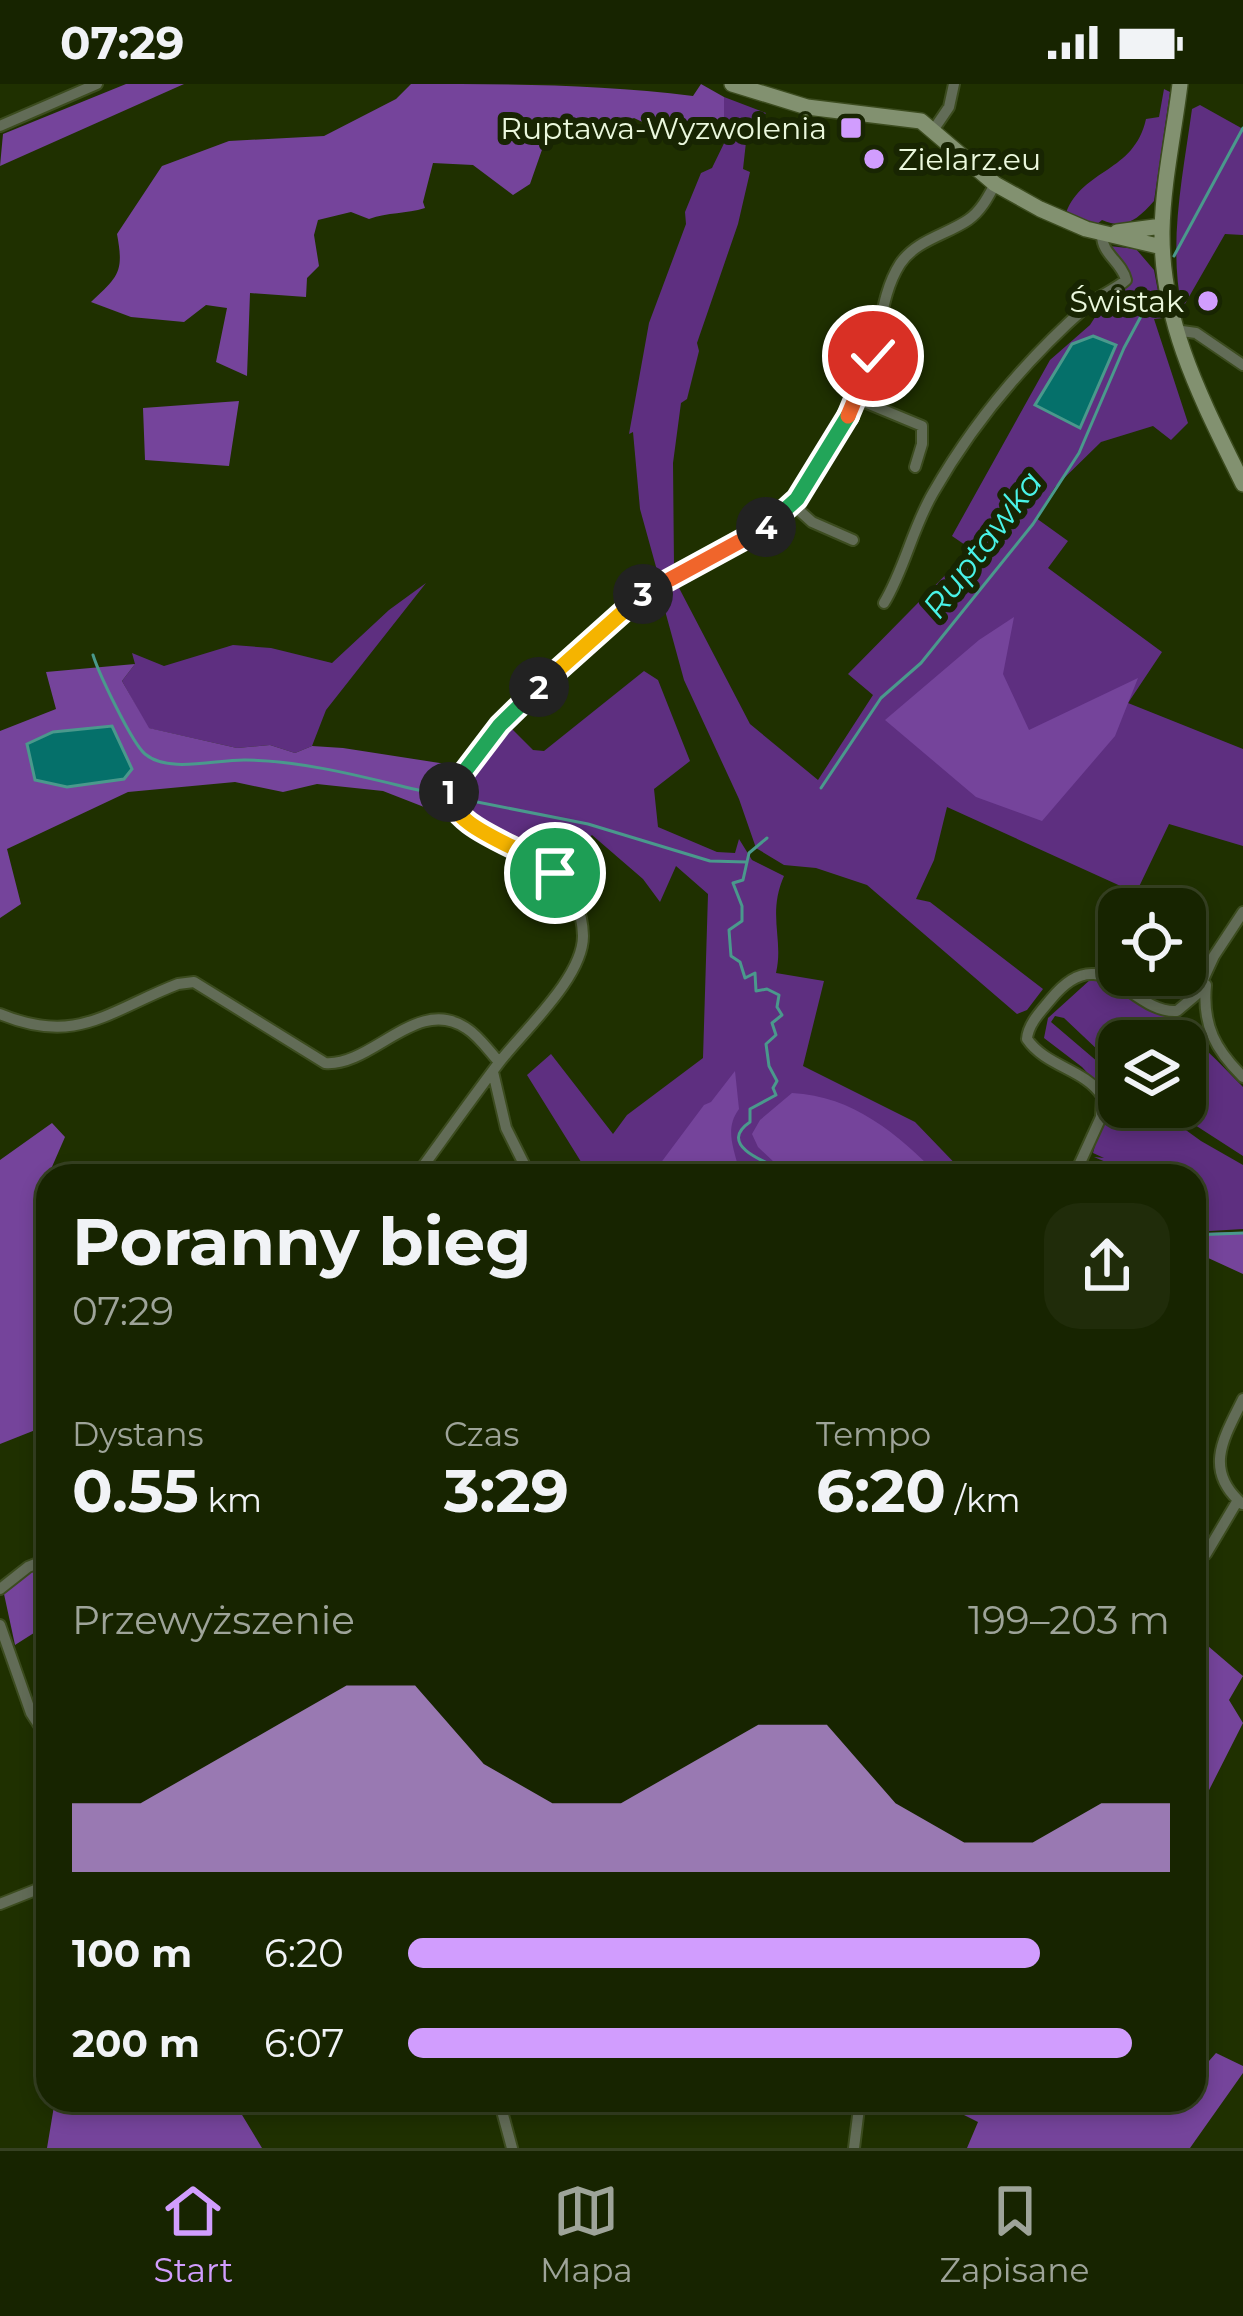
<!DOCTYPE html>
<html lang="pl">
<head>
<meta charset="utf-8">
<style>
  body { margin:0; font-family:Montserrat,sans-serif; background:#202c0a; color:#f1f3f6; height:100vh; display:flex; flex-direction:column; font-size:45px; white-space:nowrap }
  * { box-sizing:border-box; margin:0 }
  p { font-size:39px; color:#9ea499 }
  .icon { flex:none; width:66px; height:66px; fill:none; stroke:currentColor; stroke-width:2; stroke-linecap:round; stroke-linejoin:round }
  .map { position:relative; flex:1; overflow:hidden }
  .panel { position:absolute; left:36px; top:1080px; width:1170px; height:948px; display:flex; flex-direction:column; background:#172400; border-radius:36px; box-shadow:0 6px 18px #0003,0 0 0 3px #364122 }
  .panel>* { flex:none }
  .fabs { position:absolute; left:1098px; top:804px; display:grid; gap:24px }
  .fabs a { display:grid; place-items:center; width:108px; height:108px; border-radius:24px; background:#172400; box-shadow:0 6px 18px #0003,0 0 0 3px #364122; font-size:60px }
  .pin { position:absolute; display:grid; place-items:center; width:102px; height:102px; color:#fff; margin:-51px; border:6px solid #fff; border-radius:50%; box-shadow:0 3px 12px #0007 }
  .km { position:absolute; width:60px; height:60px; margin:-30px; border-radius:50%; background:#222; color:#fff; font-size:33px; line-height:60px; text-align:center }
  .round { display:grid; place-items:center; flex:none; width:126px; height:126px; border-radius:36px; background:#202c0a }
  .headline { display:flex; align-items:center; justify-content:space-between; height:204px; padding:0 36px }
  h1 { font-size:66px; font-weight:700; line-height:90px }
  .figures { display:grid; grid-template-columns:repeat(3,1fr); gap:18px; height:204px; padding:12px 36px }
  .figures div { display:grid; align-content:center }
  .figures b { font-size:60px; font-weight:700 }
  .figures small { font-size:33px; font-weight:400 }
  .figures p { font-size:33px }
  .chart { height:336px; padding:24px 36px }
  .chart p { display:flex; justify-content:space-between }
  .chart svg { width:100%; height:216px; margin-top:12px; fill:#d19dfe; opacity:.7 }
  ul { padding:0 36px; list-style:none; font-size:39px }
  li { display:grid; grid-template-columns:192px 144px 1fr; align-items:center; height:90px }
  li i { height:30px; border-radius:15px; background:#d19dfe }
  .status { display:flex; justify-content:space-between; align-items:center; height:84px; padding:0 60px; background:#172400; direction:ltr }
  .status svg { height:33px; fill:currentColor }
  .tab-bar { display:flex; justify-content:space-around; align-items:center; height:168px; border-top:3px solid #364122; background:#172400; font-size:33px; color:#9ea499 }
  .tab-bar a { display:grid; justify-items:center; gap:6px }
  .tab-bar .selected { color:#d19dfe }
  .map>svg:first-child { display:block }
</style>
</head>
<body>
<div class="status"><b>07:29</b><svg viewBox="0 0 49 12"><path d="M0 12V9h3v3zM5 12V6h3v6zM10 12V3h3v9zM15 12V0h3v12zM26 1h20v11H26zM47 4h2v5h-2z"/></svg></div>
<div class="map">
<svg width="1243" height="2064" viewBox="0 0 1243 2064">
  <rect width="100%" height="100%" fill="#1f3000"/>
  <path fill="#5e2f80" d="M1164,5l6,3 -16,109c-17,19 -29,29 -52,19l-6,5 -30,-12c17,-45 68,-40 80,-94l13,-2z
    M724,13l42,16 -19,20 -4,36 7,3 -12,52 -41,119 2,8 -12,48 -6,4 -8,60 1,103 -16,8 -18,-65 -7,-77 -4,2 20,-111 37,-99 -1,-12 16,-39 11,-5 19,-39 -7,-10z
    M1200,21l43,24v106l-18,-1 -43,75c-14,-66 1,-134 10,-200z
    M1109,162l27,3 18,21 9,48 -9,1 34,104 -17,17 -18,-14 -52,16 -46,45 -19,31 32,23 -20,27 114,84 -34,51 115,46v97l-74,-22 -33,69 -189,-86 -13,53 -18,39 14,3 113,87 -16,21 -10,4 -150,-129 -51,-17 -32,-3 -28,-17 -17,-49 -55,-119 -23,-84 17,-10 72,138 68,56 55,-85 -25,-21 123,-125 -19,-13 98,-176 40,-35 22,-34 19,-7 -3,-15z
    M426,499l-100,127 -14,36 -17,7 -25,-8 -33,3 -89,-20 -26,-47 13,-17 -3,-11 32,13 69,-21 38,3 61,15 57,-53z
    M644,587l14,9 32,81 -36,28 4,38 59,25 18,1 4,-14 13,21 32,16c-17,39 0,63 -8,97l48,8 -21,85 112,56 52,54h-169l-26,-14 -8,14h-17l-9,-9 -6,9h-154l5,-11 -56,-90 24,-21 62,80 14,-19 76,-57 5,-164 -32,-28 -16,36 -17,-23 -51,-44 -36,33 -12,-13 -88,-45 -1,-14 56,-68 22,22 11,1z
    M1091,895c59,11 112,67 152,108v69l-76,-49h18v-66h-66v29l-55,-52 -9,-2 -4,6 68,58v27h35l47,34 42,24v64l-49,3v-56h-55l-45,-19 10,1 -11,-5 15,-58 -26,-28 -38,-29 4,-20z"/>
  <path fill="#75449b" d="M126,0h58l-184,82 3,-32z
    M411,0c94,0 189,0 282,12l8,-12 23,13v22l7,10 -6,10 -1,-6c-36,14 -57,0 -90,-15l-23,9 -56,7 -11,10 -14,40 -17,11 -40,-30 -40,-2 -10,39 2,6c-19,6 -37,4 -56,11l-18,-7 -33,8 -4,15 5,31 -12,12 -1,19 -56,-4 -3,83 -31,-14 11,-54 -21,-3 -22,17 -53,-5 -40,-15c28,-26 33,-30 26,-68l45,-68 67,-25 95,-5 72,-37z
    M239,317l-10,65 -84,-6 -2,-52z
    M1014,533l-11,57 26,56 109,-52 -23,58 -73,85 -66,-24 -91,-77 94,-80z
    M135,580l-13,17 27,47 88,20 33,-3 25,8 17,-7 31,2 116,18 -20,31 3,17 -59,-23 -66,-7 -34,8 -48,-10 -107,10 -121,57 14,55 -21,14v-187l56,-22 -10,-37z
    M735,987l4,38c-14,19 -6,37 -1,57l-6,10h-81l53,-71 7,-3z
    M792,1009c61,3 106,41 147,83h-96l-68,-13 -17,-16 -6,-13 8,-14z
    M52,1039l13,14 -17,39v249l-48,19v-284z
    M1243,1148v42l-37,-17 -12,3v-27z
    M48,1480v60l-33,21 -11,-51 29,-24z
    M1194,1550l49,42 -14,24 14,23 -40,79 -9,9z
    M1216,1969l27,13v7l-53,75h-223l11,-26 -44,-22h181l50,9 8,-9h21v-22z
    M55,2016h178l29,48h-215z"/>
  <path fill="#05706a" stroke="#4a998c" stroke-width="3" d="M1093,252l23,9 -36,83 -45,-23 37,-61z
    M112,642l20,43 -8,10 -57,8 -32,-7 -8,-36 26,-12z"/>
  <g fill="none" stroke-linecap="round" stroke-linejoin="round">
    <path stroke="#4a998c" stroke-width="3" d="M1174,172l69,-128
      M93,571c6,19 39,88 52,99 24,20 72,5 101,6 65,1 131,21 194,35
      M821,704l60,-90 40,-35 112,-139 46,-71 45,-105 22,-41
      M457,714l131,26 122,37 36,1
      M767,754l-18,15 -6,27 -10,3 9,23v15l-13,9 2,26 9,6 5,16 10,-5 1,18 11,-2 12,6 -2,12 5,8 -10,8 4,12 -10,9 3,22 8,15 -4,7 3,7 -26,14v13c-38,26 29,45 47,54
      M1194,1151l49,-2"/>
    <g stroke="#3c4c1f" stroke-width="14">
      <path id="street" d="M0,42l97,-42
        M934,45l15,-22 5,-23
        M1175,246l21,3 47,32
        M857,315l65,27v18l-7,23
        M792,420l20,18 41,18
        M884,519c21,-35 28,-74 49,-110 40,-70 94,-134 154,-187 12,-11 28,-16 39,-26 -4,-18 -25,-26 -24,-46
        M1206,901c-4,41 10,65 37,92
        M0,930c77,32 108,-3 178,-30l16,-2 131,81c47,4 92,-68 141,-35 13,8 23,23 33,34
        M493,988l13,56 24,48
        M416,1092c27,-37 54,-75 82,-112 24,-32 85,-86 85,-128 -2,-97 -137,-92 -134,-145 39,-56 86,-101 136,-147 19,-18 39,-39 62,-52 44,-26 96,-43 134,-77 42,-37 75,-103 91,-156 9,-31 10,-67 28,-95 16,-24 46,-29 68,-44 13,-9 20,-23 27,-36
        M1074,1092l27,-59 1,-21c-17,-27 -56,-29 -75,-57 1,-15 14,-28 24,-40 52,-64 79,15 126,12l19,-16 18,-39 29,-44
        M1238,1416c-34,-33 -13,-64 5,-101
        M1206,1470l32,-54 4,4
        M0,1505l28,-22 20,-8
        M0,1541l31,88 17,26
        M0,1820l48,-19
        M499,2016l13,48
        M854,2064l6,-48"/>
    </g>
    <g stroke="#3c4c1f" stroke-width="18">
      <path id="secondary" d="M732,0l75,23 114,14 74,63 45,25 46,20 76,18
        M1180,0c-6,49 -17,98 -18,147 -1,94 41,171 81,253
        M1117,148l45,-6"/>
    </g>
    <use href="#street" stroke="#626c57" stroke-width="10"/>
    <use href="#secondary" stroke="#829170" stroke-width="15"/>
  </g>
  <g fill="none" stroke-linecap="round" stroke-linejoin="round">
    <g stroke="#fff" stroke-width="24">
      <path id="split-1" d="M449,708c2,39 79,55 106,81"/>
    </g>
    <g stroke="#fff" stroke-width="24">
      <path id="split-2" d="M449,708l51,-67 39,-38"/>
    </g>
    <g stroke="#fff" stroke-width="24">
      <path id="split-3" d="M539,603l104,-93"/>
    </g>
    <g stroke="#fff" stroke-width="24">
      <path id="split-4" d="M643,510l123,-67"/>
    </g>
    <g stroke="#fff" stroke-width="24">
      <path id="split-5" d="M766,443l31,-28 51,-83"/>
    </g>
    <g stroke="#fff" stroke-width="24">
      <path id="split-6" d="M848,332l25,-60"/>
    </g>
    <use href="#split-1" stroke="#f5b400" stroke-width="15"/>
    <use href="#split-2" stroke="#22a559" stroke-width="15"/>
    <use href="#split-3" stroke="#f5b400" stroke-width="15"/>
    <use href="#split-4" stroke="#f0652b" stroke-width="15"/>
    <use href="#split-5" stroke="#22a559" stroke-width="15"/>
    <use href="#split-6" stroke="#f0652b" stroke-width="15"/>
  </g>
  <g fill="#d19dfe" stroke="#182502" stroke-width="4.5">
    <rect x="839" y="32" width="24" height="24" rx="6"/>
    <circle cx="874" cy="75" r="12"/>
    <circle cx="1208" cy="217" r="12"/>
  </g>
  <g text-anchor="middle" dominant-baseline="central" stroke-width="12" stroke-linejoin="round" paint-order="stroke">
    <g font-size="30" fill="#ebf8dd" stroke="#182502" text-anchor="end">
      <text x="827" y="44">Ruptawa-Wyzwolenia</text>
      <text x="898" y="75" text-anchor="start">Zielarz.eu</text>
      <text x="1184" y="217">Świstak</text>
    </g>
    <g font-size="33" font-style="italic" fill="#49f3e7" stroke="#182502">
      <text transform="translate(982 460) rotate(-53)">Ruptawka</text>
    </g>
  </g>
</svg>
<div class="fabs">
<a><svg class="icon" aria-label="locate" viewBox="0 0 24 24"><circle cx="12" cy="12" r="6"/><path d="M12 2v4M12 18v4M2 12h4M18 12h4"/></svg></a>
<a><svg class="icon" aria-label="layers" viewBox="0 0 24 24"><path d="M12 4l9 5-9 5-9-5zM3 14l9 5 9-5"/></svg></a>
</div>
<div class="pin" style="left:555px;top:789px;background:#1e9e55"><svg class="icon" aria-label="arrive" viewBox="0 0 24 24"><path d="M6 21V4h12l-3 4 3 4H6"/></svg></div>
<div class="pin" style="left:873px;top:272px;background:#d93025"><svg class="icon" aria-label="check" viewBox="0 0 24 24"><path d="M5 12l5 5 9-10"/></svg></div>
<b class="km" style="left:449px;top:708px">1</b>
<b class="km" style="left:539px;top:603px">2</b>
<b class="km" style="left:643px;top:510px">3</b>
<b class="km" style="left:766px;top:443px">4</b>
<section class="panel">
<div class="headline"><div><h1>Poranny bieg</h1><p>07:29</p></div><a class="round"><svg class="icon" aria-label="share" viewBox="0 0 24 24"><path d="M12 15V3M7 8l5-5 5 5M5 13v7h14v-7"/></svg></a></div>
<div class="figures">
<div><p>Dystans</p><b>0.55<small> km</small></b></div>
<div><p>Czas</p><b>3:29</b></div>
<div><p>Tempo</p><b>6:20<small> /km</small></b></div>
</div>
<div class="chart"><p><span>Przewyższenie</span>199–203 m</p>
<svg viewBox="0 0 160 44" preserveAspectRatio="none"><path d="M0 44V30L10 30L20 22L30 14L40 6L50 6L60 22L70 30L80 30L90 22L100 14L110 14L120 30L130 38L140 38L150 30L160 30V44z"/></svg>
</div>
<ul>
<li><b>100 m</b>6:20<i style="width:83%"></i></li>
<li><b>200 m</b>6:07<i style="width:95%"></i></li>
</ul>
</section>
</div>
<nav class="tab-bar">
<a class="selected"><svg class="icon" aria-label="home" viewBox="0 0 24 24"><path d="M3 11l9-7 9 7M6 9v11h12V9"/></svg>Start</a>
<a><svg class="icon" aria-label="map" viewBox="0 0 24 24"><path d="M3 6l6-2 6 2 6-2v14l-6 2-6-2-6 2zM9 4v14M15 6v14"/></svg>Mapa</a>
<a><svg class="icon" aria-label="saved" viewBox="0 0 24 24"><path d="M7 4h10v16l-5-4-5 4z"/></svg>Zapisane</a>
</nav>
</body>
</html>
